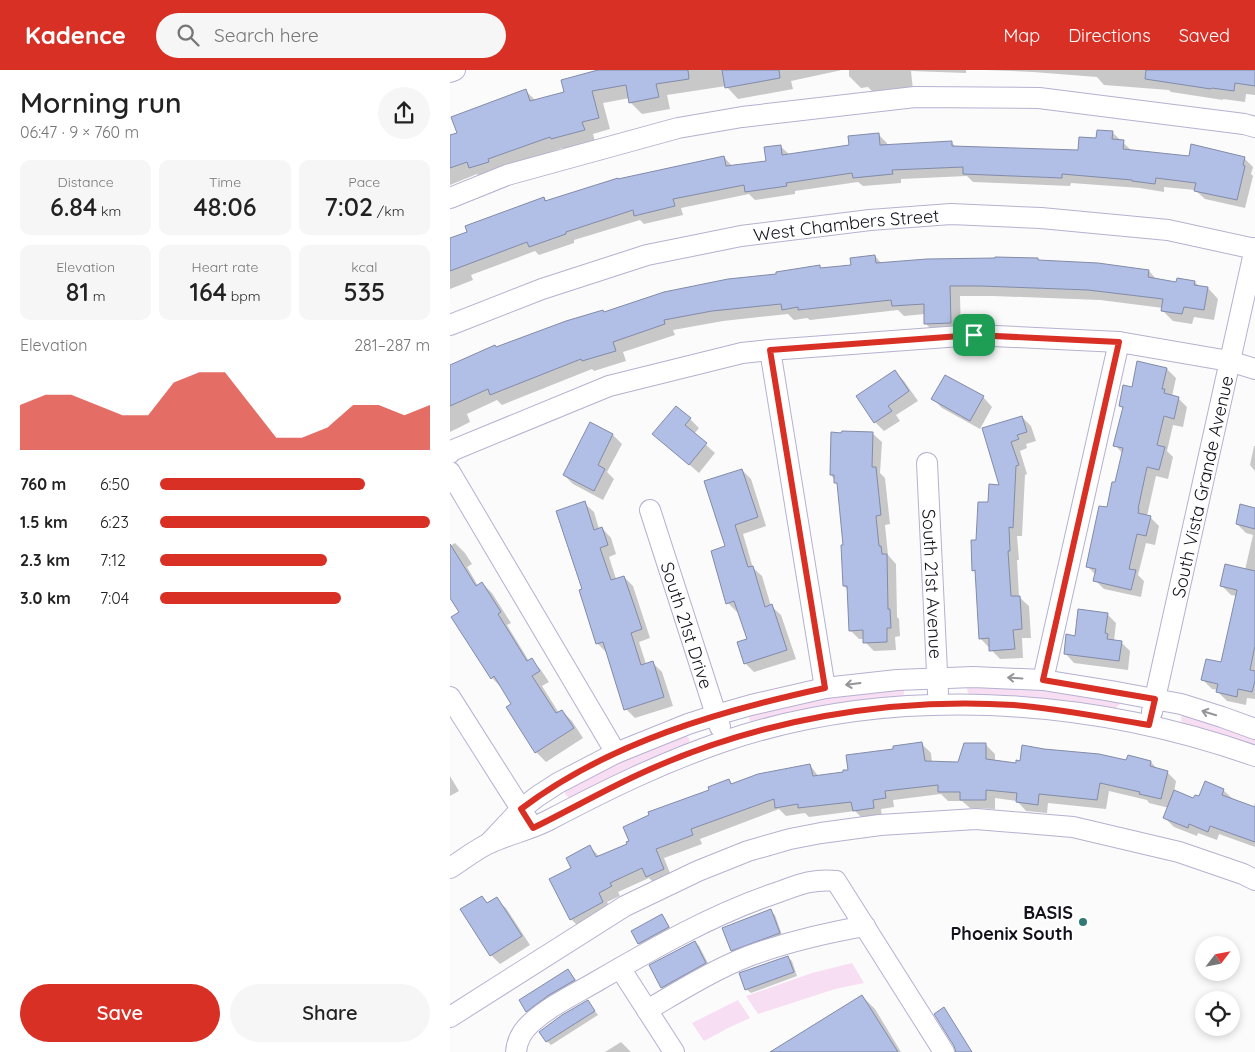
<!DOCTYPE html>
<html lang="en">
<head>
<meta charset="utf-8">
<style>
  body { margin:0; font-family:Quicksand,sans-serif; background:#f6f6f6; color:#222; height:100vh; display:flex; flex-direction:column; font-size:19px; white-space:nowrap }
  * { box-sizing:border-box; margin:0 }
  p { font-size:16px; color:#767676 }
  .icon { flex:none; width:28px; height:28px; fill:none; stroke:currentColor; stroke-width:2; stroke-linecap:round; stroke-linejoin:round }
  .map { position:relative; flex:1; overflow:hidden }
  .sheet { display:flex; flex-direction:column; background:#fff; width:450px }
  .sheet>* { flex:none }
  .needle { width:32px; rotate:58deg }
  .fabs { position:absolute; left:745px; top:866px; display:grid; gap:10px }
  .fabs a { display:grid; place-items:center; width:45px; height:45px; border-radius:50%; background:#fff; box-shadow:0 2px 8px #0003; font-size:25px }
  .pin { position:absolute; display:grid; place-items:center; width:42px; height:42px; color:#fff; margin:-21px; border-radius:10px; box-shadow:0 2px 8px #0006 }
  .round { display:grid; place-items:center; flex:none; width:52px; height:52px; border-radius:26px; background:#f6f6f6 }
  .headline { display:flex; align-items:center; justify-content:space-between; height:85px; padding:0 20px }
  h1 { font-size:28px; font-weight:600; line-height:38px }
  .figures { display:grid; grid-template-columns:repeat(3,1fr); gap:8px; height:85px; padding:5px 20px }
  .figures div { display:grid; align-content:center; border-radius:10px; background:#f6f6f6; text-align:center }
  .figures b { font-size:25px; font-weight:600 }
  .figures small { font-size:14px; font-weight:400 }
  .figures p { font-size:14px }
  .chart { height:140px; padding:10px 20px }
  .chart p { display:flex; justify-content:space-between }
  .chart svg { width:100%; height:90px; margin-top:5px; fill:#d93025; opacity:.7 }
  .action { display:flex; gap:10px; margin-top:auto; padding:10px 20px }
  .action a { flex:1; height:58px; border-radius:30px; background:#d93025; color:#fff; font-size:20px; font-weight:600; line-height:58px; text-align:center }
  .action a+a { background:#f6f6f6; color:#222 }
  ul { padding:0 20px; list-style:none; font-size:16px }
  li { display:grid; grid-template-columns:80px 60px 1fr; align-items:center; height:38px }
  li i { height:12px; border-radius:6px; background:#d93025 }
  header { display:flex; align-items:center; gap:30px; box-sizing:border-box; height:70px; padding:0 25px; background:#d93025; color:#fff }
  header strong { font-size:24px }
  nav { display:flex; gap:28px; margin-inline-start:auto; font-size:18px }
  .search { width:350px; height:45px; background:#f6f6f6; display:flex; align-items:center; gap:12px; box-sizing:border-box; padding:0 18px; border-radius:28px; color:#767676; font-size:19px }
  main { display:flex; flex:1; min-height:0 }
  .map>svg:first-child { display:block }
</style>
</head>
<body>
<header>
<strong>Kadence</strong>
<div class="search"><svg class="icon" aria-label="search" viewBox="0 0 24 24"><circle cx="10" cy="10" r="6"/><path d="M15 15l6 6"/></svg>Search here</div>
<nav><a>Map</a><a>Directions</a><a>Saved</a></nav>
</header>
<main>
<section class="sheet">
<div class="headline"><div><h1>Morning run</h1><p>06:47 · 9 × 760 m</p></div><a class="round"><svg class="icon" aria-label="share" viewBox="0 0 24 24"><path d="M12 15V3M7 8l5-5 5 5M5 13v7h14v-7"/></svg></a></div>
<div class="figures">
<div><p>Distance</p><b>6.84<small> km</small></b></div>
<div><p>Time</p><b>48:06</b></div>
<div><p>Pace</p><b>7:02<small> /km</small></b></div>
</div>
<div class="figures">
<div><p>Elevation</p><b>81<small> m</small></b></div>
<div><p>Heart rate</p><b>164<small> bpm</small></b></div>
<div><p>kcal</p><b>535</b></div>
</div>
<div class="chart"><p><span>Elevation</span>281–287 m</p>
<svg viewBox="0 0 160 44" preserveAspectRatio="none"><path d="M0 44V22L10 17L20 17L30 22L40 27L50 27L60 11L70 6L80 6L90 22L100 38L110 38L120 33L130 22L140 22L150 27L160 22V44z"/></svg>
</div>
<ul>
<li><b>760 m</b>6:50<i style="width:76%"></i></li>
<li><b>1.5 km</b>6:23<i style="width:100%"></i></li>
<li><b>2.3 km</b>7:12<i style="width:62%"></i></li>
<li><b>3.0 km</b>7:04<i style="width:67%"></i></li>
</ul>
<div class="action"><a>Save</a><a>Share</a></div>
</section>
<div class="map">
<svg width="805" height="982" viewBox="0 0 805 982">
  <rect width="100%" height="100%" fill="#fbfbfb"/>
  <path fill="#f7def3" d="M518,616h47l104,16 1,2 -5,5 -75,-10 -67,-3 -4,-2 -2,-4z
    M454,620v4l-2,4 -149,26 -3,-2 -1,-5 1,-2 41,-12 75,-12z
    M732,645l73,20v12l-71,-23 -3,-3z
    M236,665l4,5 -2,4 -61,25 -55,28 -3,1 -4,-4 1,-6 69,-34z
    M402,893l12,20 -29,6 -77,25 -12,-18 66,-23z
    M288,930l12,18 -20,9 -26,14 -12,-18z"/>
  <path fill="#0003" d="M153,0h239l-51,11 2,8 -55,10 -12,-13 -59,9 3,14 -28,5 -12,-12v-4l-27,5 7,26 -17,5 2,8 -31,8 -2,-2 -63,23 -17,8 -5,-5 -27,11v-48l8,-3 68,-43 10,10 30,-8z
    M399,0h117v3l-55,-2 2,19 -37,5 -8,-8 -7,1 -12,-12z
    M536,0h269v25l-9,-1 -1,8 -22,-3v1l-52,-8 -2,-2 -65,-5 -7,-8 -64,-5z
    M662,62l20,19 58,7h54l9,9 -2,7 2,2 -8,32 -40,-9 -10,-9 -31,-3v5l-24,-4 -69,-5 -1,3 -97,-4 -6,-6 -66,3v4l-38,3 -5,-4 -63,9v3l-40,6 -6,-6 -68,14 2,7 -39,9 -4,-4 -66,20v3l-35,12 -4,-4 -64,24 2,5 -23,9v-49l94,-42 3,3 72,-21 105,-23 9,10 34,-5 13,-16 10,9 61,-9 27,-12 9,9v3l64,-4 5,5 123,5z
    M425,186l7,8 157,-3 110,10 8,9 20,3 18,-1 5,5 8,1 10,11 -4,21 -20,-3 -2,7 -19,-3 -10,-10v-3l-63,-8 -107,-4h-33l1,38h-25l-10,-10 -1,-10 -21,2 -6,-6 -88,10 -3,-2 -13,2 -6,-6 -65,7 -50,9 2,5 -52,17 3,9 -32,10 -2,-2 -90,36 -5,-5 -30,14 3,8 -20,10v-62l47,-22 106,-37 2,2 214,-46 3,2 30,-3z
    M717,299l9,9 -4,18 6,2 9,9 -4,20 -10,-2 -6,26 6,6 -5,22 -12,-3 -9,40 3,1 9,9 -4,19 -9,-2 -8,32 6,6 -3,16 -37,-8 -9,-9 1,-5 -9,-9 21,-57 15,-55 -8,-9 9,-36 -4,-3 13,-18z
    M445,302l9,9 14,20 -22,14 4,6 -16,10 -9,-9z
    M533,327l9,10 -12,22 -38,-21 -9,-9z
    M572,347l9,9 5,15 -10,3 1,4 -7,3 7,23 -2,1 -3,61h-5l2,24h-2l2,37 10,9 2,32h-9l1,20 -23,1 -20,-21 -4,-65 -3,-3 4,-29 13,-37 11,-18 -18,-57z
    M240,349l9,9 -5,6 21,19 -16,20 -45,-39z
    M422,363l10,9 -2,31 5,5 5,46 -5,1 3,30 8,9 1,53 2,2 1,17 -5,1 1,13 -22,1 -9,-9v-3h-6l-9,-9 -2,-40 -4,-4 1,-40 -7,-61 -7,-10z
    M163,365l9,9 -15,28 7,7 -11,21 -30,-16 -9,-9z
    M804,376h1v25l-5,-6z
    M292,400l9,9 15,47 -23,8 10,34 9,8 9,30 10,9 15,44 -42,13 -9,-9 3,-23 -9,-29 -2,1 -9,-9 -2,-56z
    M134,433l10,9 5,17 3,-1 9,10 5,16 -7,3 7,22 8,-2 9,9 17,52 -11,4 7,22 6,-2 10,10 11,34 -38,12 -9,-9 -20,-57 -9,-9 -14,-53z
    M805,439v190l-8,-1 -1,7 -19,-4 -9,-9v-2l-6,-1 -9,-9 19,-16 15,-68 -6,-1 -9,-9 23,-16 8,-35 -7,-2 -9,-9z
    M5,473l10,10 7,11 -5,3 11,19 4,-3 10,10 19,30 -4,2 22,36 2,-1 10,10 8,12 -7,4 17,27 3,-2 10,10 11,17 -37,24 -10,-10 -23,-48 -11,-16 -10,-10 -31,-65 -11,-18v-49z
    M657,544l9,9 -2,18 7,1 9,9 -2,19 -54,-7 -9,-10 11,-16z
    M472,674l9,9 1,10h27l27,-18 9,9v8l22,3 134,-3 7,8 9,2 9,9 -2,11 20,8 29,-10 10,9 20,9 2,-5v44l-36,-13 -2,6 -19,-7 -1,3 -23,-9 -9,-9 4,-10 -20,-5 -2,-3 -38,-9 -3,18 -58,-6 -1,10 -21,-2 -9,-10 -22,-3v11l-25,-1 -8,-7h-14l-7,-7 -48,6 1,7 -13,2 1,8 -19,2 -8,-8 -46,6 -4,-4 -19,3 -7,-7 -79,30 2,5 -38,14 8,20 -16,7 -7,-7 -31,14 2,4 -13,6 5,10 -32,16 -9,-9 2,-51 17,-21 10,10 28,-13 101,-64 4,5 77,-20 9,12 30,-6 45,-21z
    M0,706l9,15 -9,5z
    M32,827l6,7 8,-5 10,9 24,37 -30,19 -9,-9 -29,-45z
    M320,841l5,4 8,23 -47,16 -4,-4z
    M212,845l11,17 -30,16 -4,-5z
    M245,872l4,4 11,21 -44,25 -4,-5z
    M338,887l4,4 5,15 -46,17 -5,-4z
    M118,900l11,14 -48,31 -4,-4z
    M412,926l13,13 26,43h-128z
    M138,932l10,13 -47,30 -4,-4z
    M171,972l10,10h-26z"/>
  <path fill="#b1bee6" stroke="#828ba8" d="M148,0h90l1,9 -33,5 3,13 -30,6 -3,-18 -34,6 7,27 -17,4 3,8 -34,9 -1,-2 -62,22 1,3 -20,6 -2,-6 -17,6v-33l7,-2 -6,-16 75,-28 4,12 34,-9 -3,-12z
    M272,0h57l1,8 -55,10z
    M696,0h109v16l-20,-3 -1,8 -22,-3 -1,1 -66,-10z
    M647,60l16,1 -1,8 12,1 -1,9 66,7 2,-12 54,13 -2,8 2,1 -8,34 -43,-9 2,-8 -40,-5 -1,6 -23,-3v-1l-70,-6v4l-99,-4v-7l-71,3 1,4 -40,4 -1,-5 -66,10 1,3 -42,6 -1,-7 -71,14 2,7 -41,10 -1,-6 -67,22v2l-37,13 -2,-5 -77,29v-33l17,-6 -2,-6 79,-29 1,4 73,-23v1l106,-23 2,10 40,-5 -2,-14 17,-2 1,10 67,-10 -1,-9 31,-3 1,12 72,-4v5l126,4 1,-13 17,1z
    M425,185l1,8 51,-4 68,-1v-1l43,1v2l60,3 51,7 -1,7 28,5 1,-4 18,3 -1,4 14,2 -4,23 -20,-3 -2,7 -21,-3 2,-12 -75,-9 -107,-4h-31l1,37 -27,1v-20l-32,2 -1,-6 -93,10v-3l-16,3 -1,-6 -69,7 -48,9 1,4 -52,18 3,9 -34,10 -1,-2 -91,36 -2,-6 -38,17v-41l45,-20 1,2 70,-26 37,-11 1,2 60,-20 64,-13 48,-5v-2l44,-7v3l31,-3 -1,-7z
    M687,291l30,7 -5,21h3l-1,4 15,4 -5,22 -10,-3 -7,29 8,2 -6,23 -12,-3 -9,42h1l-1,4 13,3 -5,20 -9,-2 -8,35 7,1 -5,20 -38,-9 3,-12 -10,-2 13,-61 8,1 5,-25h3l8,-34 -10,-2 10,-39 -4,-1 4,-21 9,2z
    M445,300l14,21 -21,15 4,5 -18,12 -18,-27z
    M495,305l39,21 -14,25 -39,-22z
    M226,336l15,12 -6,7 22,18 -18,22 -37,-31z
    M572,346l5,16 -10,3 2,4 -8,3 8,23 -3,1 -3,62 -4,-1 1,24h-2l3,45h9l2,33 -9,1 2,19 -26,2v-13l-10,1 -4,-69 -3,1 -1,-31h5l2,-38h10l1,-18 10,1 -17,-57z
    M140,352l23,12 -15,31 7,4 -11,22 -31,-16z
    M392,361l31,1 -1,35h4l5,48 -5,1 3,30h2l1,8h5l1,55h2l1,19h-4v14l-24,1v-13l-14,1 -2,-45h-4l-2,-41h2l-6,-62h-3v-8h-4l1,-43 10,1z
    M292,399l16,48 -23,8 13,42 5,-1 12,41 7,-3 15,46 -43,14 -7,-22 10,-3 -13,-38 -8,3 -15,-53 14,-5 -21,-65z
    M135,431l9,29 8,-3 6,18 -8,3 11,32 13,-4 10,29 8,24 -11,4 10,32 12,-4 11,36 -40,13 -21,-68 -7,2 -17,-54 3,-1 -26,-78z
    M790,434l15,4v21l-19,-5z
    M0,474l26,42 6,-4 19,30 -3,2 29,47 5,-3 8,13 -8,5 24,37 6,-3 12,18 -39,25 -29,-46 5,-3 -17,-28 -3,3 -40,-62 8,-5 -9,-14z
    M775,494l30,7v75l-5,24 5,1v10l-3,11 -14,-3 -1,8 -21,-5 2,-8 -17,-4 5,-21 15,3 16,-72 -17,-4z
    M628,539l30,4 -3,20 3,1 -1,5 15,2 -3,20 -55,-7 2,-20 9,2z
    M472,672l3,19 33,1 6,-19h22v16l30,4v-3l4,1 2,-16 22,4 55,5 27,6 2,-5 23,6 -1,5 18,5 -7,28 -22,-5 1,-2 -40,-9 -3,17 -58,-6 -1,11 -22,-3 1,-9 -31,-3v10h-26v-8h-22v-7l-53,6 1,7 -13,2 1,8 -21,3 -2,-9 -53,6v-4l-23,4 -1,-9 -83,30 2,6 -37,14 8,20 -18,8 -4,-9 -32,15 2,3 -13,7 4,9 -33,18 -21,-41 22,-11 -5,-10 24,-13 6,12 31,-13 -1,-2 3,-1 -6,-14 26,-12 -1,-3 61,-22 -1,-3 21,-8 2,5 27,-10 52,-10 3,12 30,-4v-2h5l-2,-15 47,-6v-3z
    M755,711l19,8 -2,6 33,12v35l-45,-16 -2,6 -19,-8 -1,4 -25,-10 11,-28 19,8 2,-3 4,1z
    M32,826l5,7 10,-6 25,39 -32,20 -30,-47z
    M321,839l9,24 -49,18 -9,-23z
    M212,844l7,13 -31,17 -7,-13z
    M245,871l11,22 -45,25 -12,-23z
    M338,886l6,16 -49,18 -6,-17z
    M118,899l7,11 -26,15 -23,17 -7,-12z
    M412,925l36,57h-128z
    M138,930l7,11 -49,31 -7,-10 23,-17z
    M494,937l28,45h-16l-2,-6 -20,-32z"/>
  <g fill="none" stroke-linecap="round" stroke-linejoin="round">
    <g stroke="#b5b1d0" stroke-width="22">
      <g id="minor">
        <path d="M0,2l5,-2"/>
        <path d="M0,128l57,-23 171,-47 64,-11 173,-20 124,1 205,26 11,3"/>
        <path id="s1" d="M0,255l92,-36 105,-34 94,-19 129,-16 81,-6 90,4 127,12 87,19"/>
        <path d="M320,280l55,338"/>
        <path d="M0,383l1,-2 158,-65 133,-33 28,-3 204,-15 145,7 110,19 26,8"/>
        <path id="s2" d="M477,393l11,230"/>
        <path d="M0,402l166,281"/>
        <path id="s3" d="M200,440l70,217"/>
        <path d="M593,610l76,-338"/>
        <path d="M0,627l78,123"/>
        <path id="s4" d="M702,642l103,-464"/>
        <path d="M40,772l31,-33 17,-13 20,-13 58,-30 72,-29 28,-9 35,-10 74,-17 72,-8 76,-3 70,3 68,11 70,13 41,13 33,12"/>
        <path d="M0,798c13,-8 26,-19 40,-25 19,-9 40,-13 59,-23 57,-30 112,-57 173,-78 170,-58 366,-45 533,14"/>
        <path d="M170,898l54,84"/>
        <path d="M197,940c33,-19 66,-40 102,-54 38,-14 76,-23 116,-30"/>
        <path d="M0,947l175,-111 73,-35 50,-20 42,-12 31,-6 59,-8 96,-6 97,8 106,25 64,22 12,6"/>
        <path d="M66,982c1,-12 6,-21 15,-29 20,-18 46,-30 68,-43 57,-33 113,-65 174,-86 23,-8 39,-16 63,-13l108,171"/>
      </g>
    </g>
    <use href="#minor" stroke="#fff" stroke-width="20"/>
  </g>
  <defs><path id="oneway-shaft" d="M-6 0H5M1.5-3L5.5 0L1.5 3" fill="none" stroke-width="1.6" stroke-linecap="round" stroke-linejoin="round" transform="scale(1.25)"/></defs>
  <g stroke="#959499">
    <use href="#oneway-shaft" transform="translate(565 608) rotate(-176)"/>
    <use href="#oneway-shaft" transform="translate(403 614) rotate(173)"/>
    <use href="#oneway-shaft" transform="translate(759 643) rotate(-163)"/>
  </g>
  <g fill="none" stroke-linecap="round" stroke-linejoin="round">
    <g stroke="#fff" stroke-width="10">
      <path id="route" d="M524,265l145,7 -76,338 112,19 -6,26c-45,-7 -90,-17 -135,-20 -125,-8 -256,15 -370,67 -38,17 -74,38 -111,56l-12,-19c87,-66 198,-98 304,-121l-55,-338z"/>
    </g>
    <use href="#route" stroke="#d93025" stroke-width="6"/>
  </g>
  <circle fill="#307975" stroke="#fff" stroke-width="2" cx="633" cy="852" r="5"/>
  <g text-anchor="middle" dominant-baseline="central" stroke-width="4" stroke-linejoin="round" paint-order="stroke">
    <g font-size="18" fill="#13111c" stroke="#fff">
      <text stroke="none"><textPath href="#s1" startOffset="411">West Chambers Street</textPath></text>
      <text stroke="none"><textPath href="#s4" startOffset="231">South Vista Grande Avenue</textPath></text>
      <text stroke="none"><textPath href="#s2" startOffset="121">South 21st Avenue</textPath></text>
      <text stroke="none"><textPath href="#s3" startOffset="121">South 21st Drive</textPath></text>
    </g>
    <g font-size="18" font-weight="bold" fill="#13111c" stroke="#fff" text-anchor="end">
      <text x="623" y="842">BASIS<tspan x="623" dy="21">Phoenix South</tspan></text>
    </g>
  </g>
</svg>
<div class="fabs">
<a><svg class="needle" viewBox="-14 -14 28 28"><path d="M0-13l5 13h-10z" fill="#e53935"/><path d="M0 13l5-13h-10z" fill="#767676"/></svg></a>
<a><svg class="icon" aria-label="locate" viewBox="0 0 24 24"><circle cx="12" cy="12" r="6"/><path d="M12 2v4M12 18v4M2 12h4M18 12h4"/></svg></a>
</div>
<div class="pin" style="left:524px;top:265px;background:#1e9e55"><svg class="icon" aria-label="arrive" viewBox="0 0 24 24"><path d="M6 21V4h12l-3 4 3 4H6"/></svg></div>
</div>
</main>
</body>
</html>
